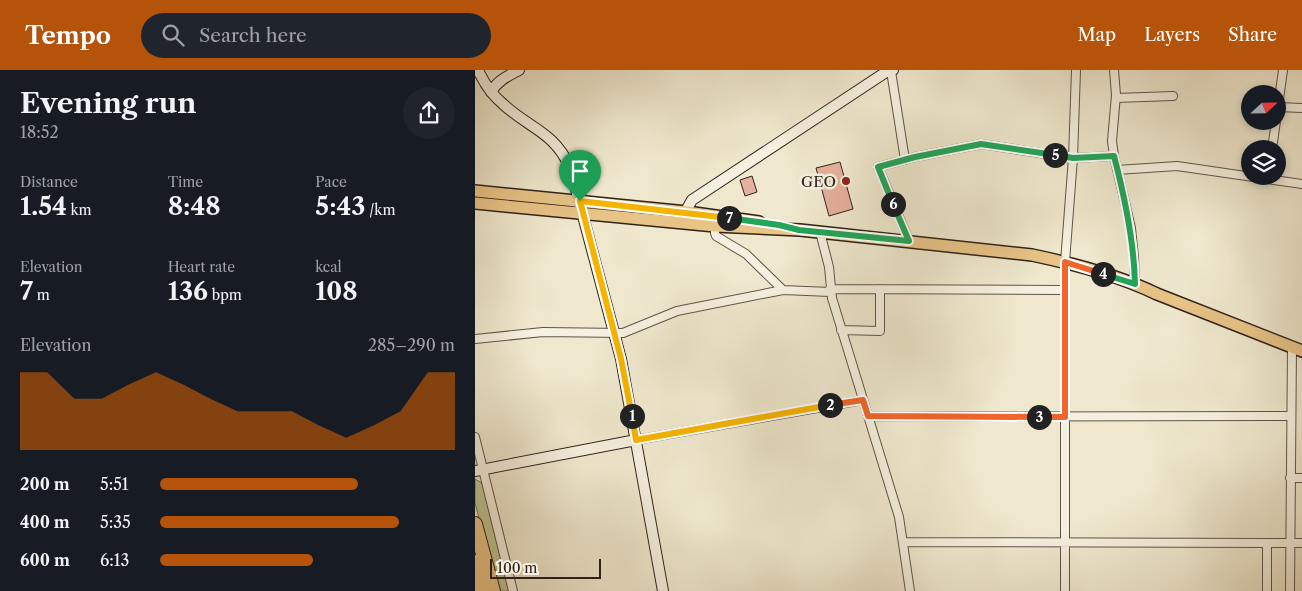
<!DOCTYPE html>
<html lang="en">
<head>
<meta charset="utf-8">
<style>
  body { margin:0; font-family:"Libre Caslon Text",serif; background:#20242c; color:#f1f3f6; height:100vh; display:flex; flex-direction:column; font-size:19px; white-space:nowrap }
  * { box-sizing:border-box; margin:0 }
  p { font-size:16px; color:#9ea1a6 }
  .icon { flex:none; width:28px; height:28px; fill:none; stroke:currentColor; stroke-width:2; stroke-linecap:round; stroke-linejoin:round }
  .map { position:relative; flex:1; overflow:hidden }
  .details { display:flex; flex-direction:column; background:#171b24; width:475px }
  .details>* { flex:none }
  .needle { width:32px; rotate:68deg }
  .tools { position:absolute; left:766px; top:15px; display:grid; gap:10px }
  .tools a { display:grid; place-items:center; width:45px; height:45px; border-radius:50%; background:#171b24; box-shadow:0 2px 8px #0003; font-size:25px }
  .scale { position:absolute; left:15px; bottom:12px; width:111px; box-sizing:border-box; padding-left:5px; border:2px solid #31221b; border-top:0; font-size:14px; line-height:18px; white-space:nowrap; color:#31221b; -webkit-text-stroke:4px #f5f0df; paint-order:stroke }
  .pin { position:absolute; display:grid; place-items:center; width:42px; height:42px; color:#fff; margin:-51px -21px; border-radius:50% 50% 50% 0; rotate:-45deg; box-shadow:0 0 5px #0007 }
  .pin .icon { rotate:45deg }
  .km { position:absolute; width:25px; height:25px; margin:-12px; border-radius:50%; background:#222; color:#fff; font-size:14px; line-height:25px; text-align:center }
  .round { display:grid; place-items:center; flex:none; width:52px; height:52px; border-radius:26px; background:#20242c }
  .head { display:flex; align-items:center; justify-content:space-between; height:85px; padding:0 20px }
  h1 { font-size:28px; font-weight:700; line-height:38px }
  .figures { display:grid; grid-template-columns:repeat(3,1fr); gap:8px; height:85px; padding:5px 20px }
  .figures div { display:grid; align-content:center }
  .figures b { font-size:25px; font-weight:700 }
  .figures small { font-size:14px; font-weight:400 }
  .figures p { font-size:14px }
  .chart { height:140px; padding:10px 20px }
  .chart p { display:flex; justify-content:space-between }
  .chart svg { width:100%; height:90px; margin-top:5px; fill:#b45309; opacity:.7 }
  ul { padding:0 20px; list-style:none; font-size:16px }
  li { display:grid; grid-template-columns:80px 60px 1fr; align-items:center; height:38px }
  li i { height:12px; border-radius:6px; background:#b45309 }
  header { display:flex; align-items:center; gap:30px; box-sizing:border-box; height:70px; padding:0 25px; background:#b45309; color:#fff }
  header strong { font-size:24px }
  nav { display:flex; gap:28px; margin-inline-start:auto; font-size:18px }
  .search { width:350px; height:45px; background:#20242c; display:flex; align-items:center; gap:12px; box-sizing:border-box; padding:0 18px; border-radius:28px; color:#9ea1a6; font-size:19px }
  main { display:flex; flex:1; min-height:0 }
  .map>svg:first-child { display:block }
</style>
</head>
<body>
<header>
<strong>Tempo</strong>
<div class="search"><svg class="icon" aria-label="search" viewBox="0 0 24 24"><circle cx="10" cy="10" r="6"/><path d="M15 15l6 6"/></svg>Search here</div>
<nav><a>Map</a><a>Layers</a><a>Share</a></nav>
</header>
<main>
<section class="details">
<div class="head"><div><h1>Evening run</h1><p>18:52</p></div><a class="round"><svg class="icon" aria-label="share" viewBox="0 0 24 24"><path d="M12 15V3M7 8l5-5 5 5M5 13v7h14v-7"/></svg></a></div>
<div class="figures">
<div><p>Distance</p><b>1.54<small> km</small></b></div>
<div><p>Time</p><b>8:48</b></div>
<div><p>Pace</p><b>5:43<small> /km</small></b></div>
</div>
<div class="figures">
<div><p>Elevation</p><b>7<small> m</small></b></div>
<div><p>Heart rate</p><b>136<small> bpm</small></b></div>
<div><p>kcal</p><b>108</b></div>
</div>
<div class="chart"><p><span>Elevation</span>285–290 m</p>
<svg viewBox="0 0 160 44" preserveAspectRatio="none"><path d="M0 44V6L10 6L20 19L30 19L40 12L50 6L60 12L70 19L80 25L90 25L100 25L110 32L120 38L130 32L140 25L150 6L160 6V44z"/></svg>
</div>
<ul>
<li><b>200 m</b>5:51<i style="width:67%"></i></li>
<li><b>400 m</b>5:35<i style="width:81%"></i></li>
<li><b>600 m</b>6:13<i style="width:52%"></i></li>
</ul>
</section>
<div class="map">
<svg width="827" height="521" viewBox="0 0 827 521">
  <rect width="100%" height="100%" fill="#efe8ce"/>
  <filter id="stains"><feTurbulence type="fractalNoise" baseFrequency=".004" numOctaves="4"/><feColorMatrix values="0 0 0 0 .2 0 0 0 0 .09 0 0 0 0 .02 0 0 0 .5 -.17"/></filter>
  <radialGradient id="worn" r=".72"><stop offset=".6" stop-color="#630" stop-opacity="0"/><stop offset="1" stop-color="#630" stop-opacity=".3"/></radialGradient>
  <path fill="#c0c494" stroke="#787358" d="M0,409l7,4 27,108h-10l-1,-3 -23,-85z"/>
  <path fill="#e5b09d" stroke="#31221b" d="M365,92l13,47 -24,7 -13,-48z
    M277,106l5,16 -12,4 -5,-16z"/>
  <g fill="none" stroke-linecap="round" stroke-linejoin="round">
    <g stroke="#605448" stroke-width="10">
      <path id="street" d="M601,0l-3,88 41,-2
        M639,0l2,25 -4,46 2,15 17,72 3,29 1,27
        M416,1l14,89
        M641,28l57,-2
        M803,37l24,1
        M802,44l6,-44
        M797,79l4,-28
        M642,100l60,-4 125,18
        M240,156v7l1,3 30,18 37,36
        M345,162l9,35 3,31 67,219 11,74
        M434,171l-31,-74 37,-10 66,-13 92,14 -8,104v329
        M355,219l234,1
        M366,260l39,1v-42
        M0,269l68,-7 80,1 54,-22 106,-21 47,2
        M393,346c141,1 282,0 423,0
        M0,367l38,154
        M161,370l227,-40
        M815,408h12
        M428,472l399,1
        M792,473v48
        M815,521l2,-244"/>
    </g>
    <g stroke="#31221b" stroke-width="12">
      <path id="secondary" d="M3,0c6,13 14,25 25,34 27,25 50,27 67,63l51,192 42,232
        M16,22c7,-12 17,-16 28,-22
        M212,142l1,-5 4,-7 194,-128 7,-2
        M0,401l161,-31"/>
    </g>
    <g stroke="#31221b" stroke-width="14">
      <path id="primary" d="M0,121l212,21 72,10
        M0,133l240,23 85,4 232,25c43,9 86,20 125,39l145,57"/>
    </g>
    <g stroke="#31221b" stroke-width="16">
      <path id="highway" d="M0,454l18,67
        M0,492l6,29"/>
    </g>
    <use href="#street" stroke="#f5f0df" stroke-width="8"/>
    <use href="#secondary" stroke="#f5f0df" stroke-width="10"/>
    <use href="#primary" stroke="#e8c487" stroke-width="11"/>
    <use href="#highway" stroke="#e8c487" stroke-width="14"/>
  </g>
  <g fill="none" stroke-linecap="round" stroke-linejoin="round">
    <g stroke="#fff" stroke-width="10">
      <path id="split-1" d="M105,131l41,158 11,57"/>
    </g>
    <g stroke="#fff" stroke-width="10">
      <path id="split-2" d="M157,346l4,24 194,-35"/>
    </g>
    <g stroke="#fff" stroke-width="10">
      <path id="split-3" d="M355,335l33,-5 5,16 171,1"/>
    </g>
    <g stroke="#fff" stroke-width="10">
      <path id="split-4" d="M564,347h26v-155l38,12"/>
    </g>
    <g stroke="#fff" stroke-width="10">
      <path id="split-5" d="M580,85l18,3 41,-2c11,42 20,84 21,128l-32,-10"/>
    </g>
    <g stroke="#fff" stroke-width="10">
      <path id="split-6" d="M418,134l-15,-37 37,-10 66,-13 74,11"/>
    </g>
    <g stroke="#fff" stroke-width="10">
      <path id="split-7" d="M254,148l50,7 20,5 110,11 -16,-37"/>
    </g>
    <g stroke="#fff" stroke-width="10">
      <path id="split-8" d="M105,131l149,17"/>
    </g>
    <use href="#split-1" stroke="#f5b400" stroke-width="6"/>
    <use href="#split-2" stroke="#f5b400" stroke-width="6"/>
    <use href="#split-3" stroke="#f0652b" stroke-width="6"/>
    <use href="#split-4" stroke="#f0652b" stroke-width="6"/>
    <use href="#split-5" stroke="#22a559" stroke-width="6"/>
    <use href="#split-6" stroke="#22a559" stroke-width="6"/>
    <use href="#split-7" stroke="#22a559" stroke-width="6"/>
    <use href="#split-8" stroke="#f5b400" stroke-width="6"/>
  </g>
  <circle fill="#8f2418" stroke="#f5f0df" stroke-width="2" cx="371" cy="111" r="5"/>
  <g text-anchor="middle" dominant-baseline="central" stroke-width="5" stroke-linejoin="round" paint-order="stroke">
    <g font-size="15" fill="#31221b" stroke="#f5f0df" text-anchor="end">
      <text x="361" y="111">GEO</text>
    </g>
  </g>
  <rect width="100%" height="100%" filter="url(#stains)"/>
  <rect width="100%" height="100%" fill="url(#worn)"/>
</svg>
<div class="tools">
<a><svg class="needle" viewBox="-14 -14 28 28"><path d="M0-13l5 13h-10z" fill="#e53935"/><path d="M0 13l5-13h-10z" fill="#9ea1a6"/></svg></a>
<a><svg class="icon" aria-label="layers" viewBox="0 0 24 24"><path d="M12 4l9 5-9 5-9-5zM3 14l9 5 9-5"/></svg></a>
</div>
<div class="scale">100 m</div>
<div class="pin" style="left:105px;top:131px;background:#1e9e55"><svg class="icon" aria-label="arrive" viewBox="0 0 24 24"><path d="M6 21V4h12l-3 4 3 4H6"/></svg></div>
<b class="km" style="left:157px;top:346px">1</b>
<b class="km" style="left:355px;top:335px">2</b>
<b class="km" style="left:564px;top:347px">3</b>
<b class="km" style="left:628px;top:204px">4</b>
<b class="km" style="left:580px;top:85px">5</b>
<b class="km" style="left:418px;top:134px">6</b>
<b class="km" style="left:254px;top:148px">7</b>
</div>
</main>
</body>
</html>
